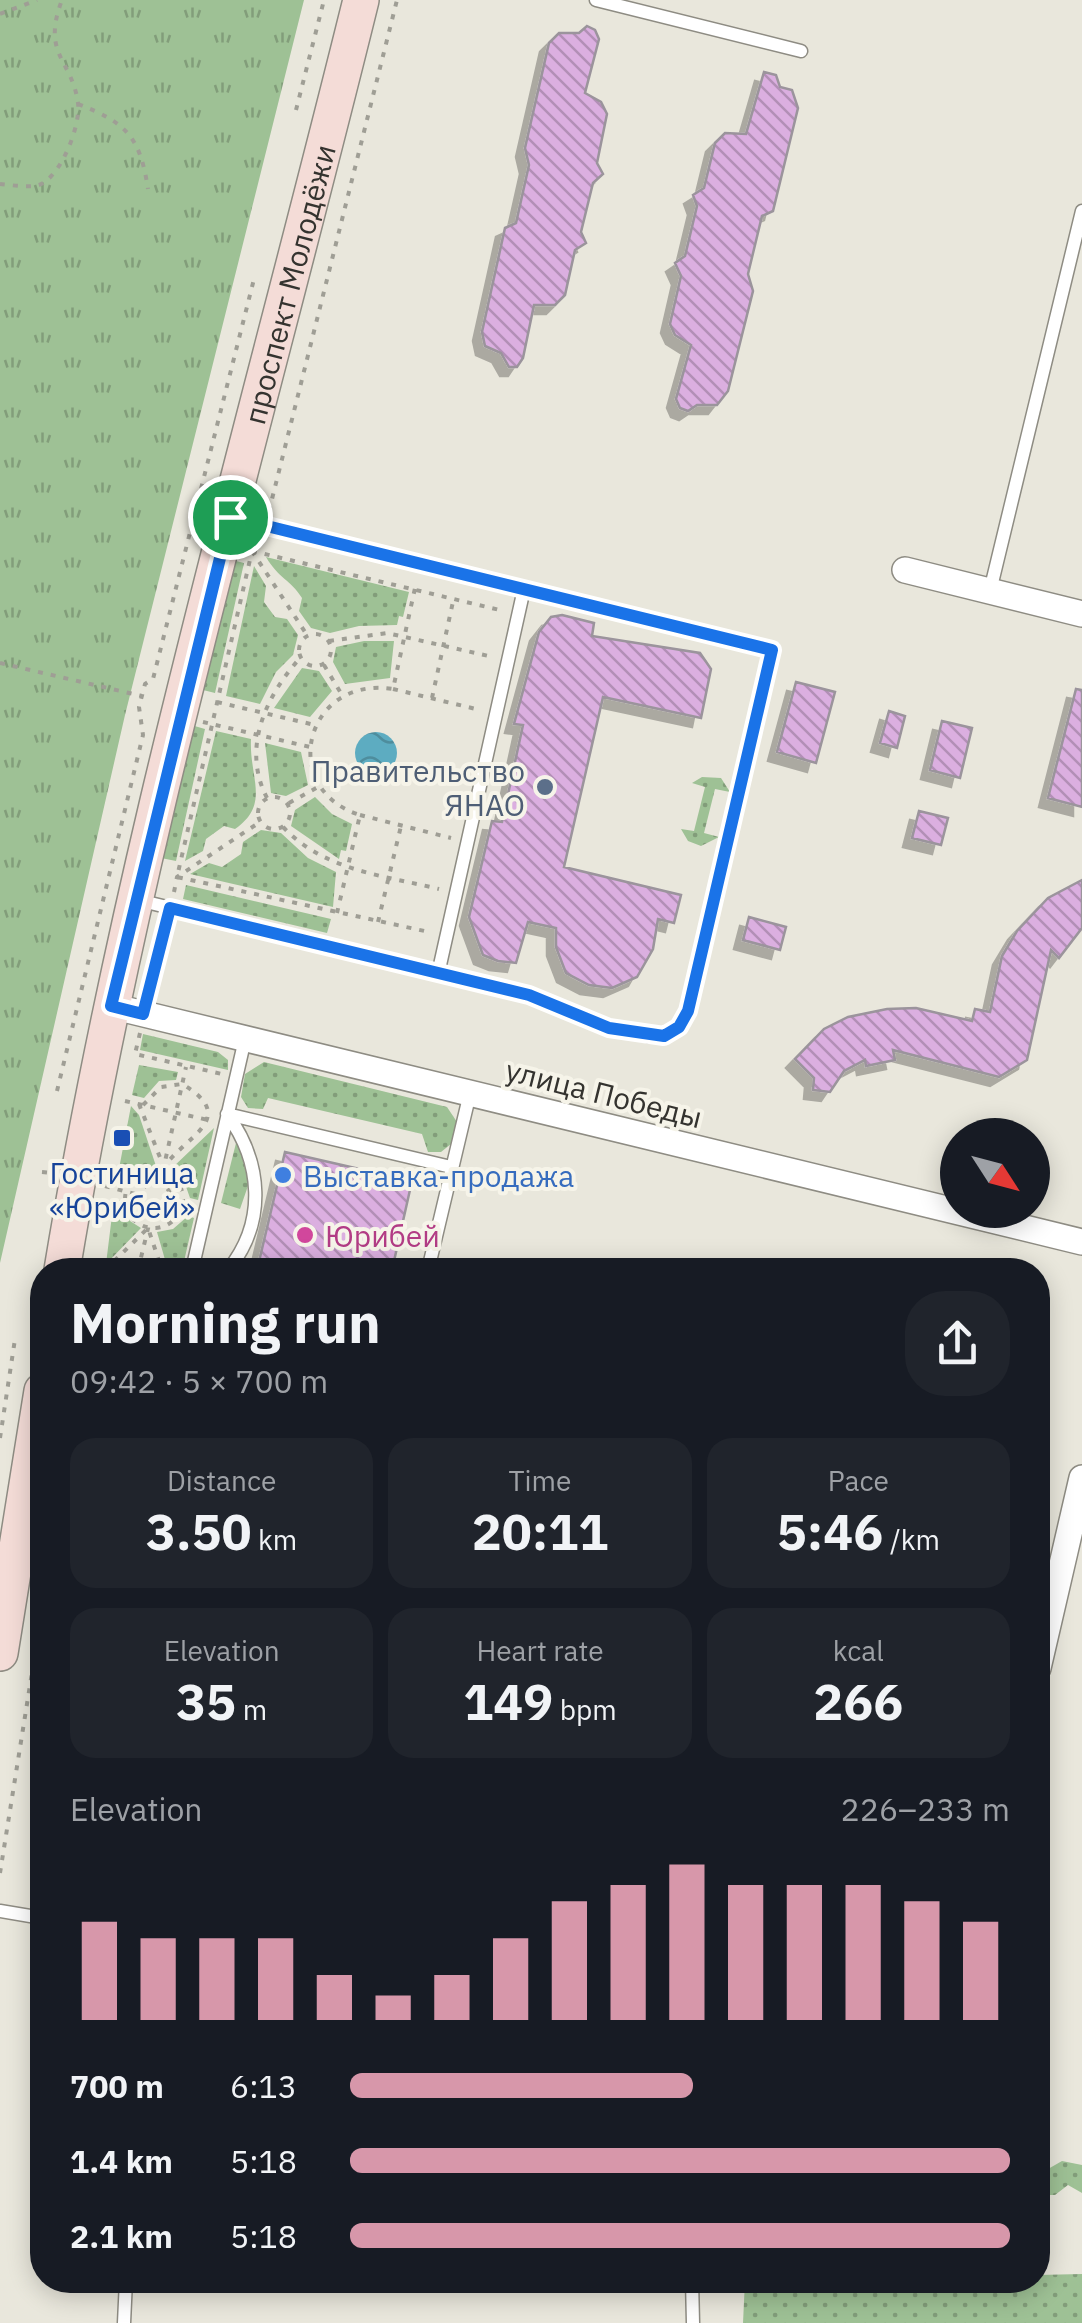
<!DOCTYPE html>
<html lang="en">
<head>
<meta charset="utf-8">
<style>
  body { margin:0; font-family:"IBM Plex Sans",sans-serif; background:#20242c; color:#f1f3f6; height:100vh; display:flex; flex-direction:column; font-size:38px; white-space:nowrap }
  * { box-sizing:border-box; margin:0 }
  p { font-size:32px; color:#9ea1a6 }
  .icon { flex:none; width:55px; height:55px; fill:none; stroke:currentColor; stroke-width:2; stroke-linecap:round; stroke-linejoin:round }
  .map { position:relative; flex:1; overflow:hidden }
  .side { position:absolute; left:30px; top:1258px; width:1020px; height:1035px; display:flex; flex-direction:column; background:#171b24; border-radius:40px; box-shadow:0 5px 25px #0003 }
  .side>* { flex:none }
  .needle { width:65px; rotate:126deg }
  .controls { position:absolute; left:940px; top:1118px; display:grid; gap:20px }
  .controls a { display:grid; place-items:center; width:110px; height:110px; border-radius:50%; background:#171b24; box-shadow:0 5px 25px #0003; font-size:50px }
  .pin { position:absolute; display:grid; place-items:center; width:85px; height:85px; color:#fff; margin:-42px; border:5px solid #fff; border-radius:50%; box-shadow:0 2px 10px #0007 }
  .round { display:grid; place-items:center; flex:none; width:105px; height:105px; border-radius:40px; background:#20242c }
  .overview { display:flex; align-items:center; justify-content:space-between; height:170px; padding:0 40px }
  h1 { font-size:55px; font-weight:800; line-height:75px }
  .metrics { display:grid; grid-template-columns:repeat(3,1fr); gap:15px; height:170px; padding:10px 40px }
  .metrics div { display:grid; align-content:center; border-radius:25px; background:#20242c; text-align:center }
  .metrics b { font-size:50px; font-weight:800 }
  .metrics small { font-size:28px; font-weight:400 }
  .metrics p { font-size:28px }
  .chart { height:280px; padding:20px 40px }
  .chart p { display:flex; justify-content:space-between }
  .chart svg { width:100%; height:180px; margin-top:10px; stroke:#d797aa; stroke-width:6 }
  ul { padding:0 40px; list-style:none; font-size:32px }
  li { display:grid; grid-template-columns:160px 120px 1fr; align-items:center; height:75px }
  li i { height:25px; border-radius:12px; background:#d797aa }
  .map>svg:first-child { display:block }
</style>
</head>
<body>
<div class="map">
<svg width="1082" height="2323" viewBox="0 0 1082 2323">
  <defs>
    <pattern id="grass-dots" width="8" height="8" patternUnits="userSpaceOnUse" patternTransform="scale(2.5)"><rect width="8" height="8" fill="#9ec195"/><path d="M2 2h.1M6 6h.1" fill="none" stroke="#829d7a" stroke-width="1.8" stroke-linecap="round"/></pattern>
    <pattern id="park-tufts" width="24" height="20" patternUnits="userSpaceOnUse" patternTransform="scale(2.5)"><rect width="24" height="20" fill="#9ec195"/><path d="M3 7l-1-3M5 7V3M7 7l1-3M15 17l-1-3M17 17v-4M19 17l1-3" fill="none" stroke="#829d7a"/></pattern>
    <pattern id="water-waves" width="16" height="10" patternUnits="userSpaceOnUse" patternTransform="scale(2.5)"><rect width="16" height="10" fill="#5dacc1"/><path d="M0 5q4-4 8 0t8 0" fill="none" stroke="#4e8d9d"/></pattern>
    <pattern id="building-back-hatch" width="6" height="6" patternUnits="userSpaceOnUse" patternTransform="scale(2.5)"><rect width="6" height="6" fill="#dbafe0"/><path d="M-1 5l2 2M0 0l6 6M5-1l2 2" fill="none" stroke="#b28fb6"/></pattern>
    <filter id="shadow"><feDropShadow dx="-9" dy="9" stdDeviation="0" flood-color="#0004"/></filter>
  </defs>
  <rect width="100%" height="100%" fill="#e9e7dc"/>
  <path fill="url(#grass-dots)" d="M266,557l143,35 -6,25 -4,-1 -2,9 -38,1 -29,7 -19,-5 -12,-17 3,-13c-12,-19 -23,-19 -36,-41z
    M232,560l12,3 -29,130 -12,-3z
    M254,566l12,20 -2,16 11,15 12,2 11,16 -5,20 -17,17 -16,32 -34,-8z
    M364,641h30l-4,37 -45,6 -12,-22 3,-15z
    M302,668l17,3 13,20 -22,26 -36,-9z
    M191,725l14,4 -29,132 -15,-3z
    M216,731l35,8c-2,39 20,65 -16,90l-11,-3 -18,13 -3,12 -18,10z
    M265,743l36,9 7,33 -22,11 -15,-3z
    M702,777l19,1 9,14 -15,-3 -11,44 15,4 -18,9 -13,-5 -7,-12 13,2 11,-44 -13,-4z
    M315,797l17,17 20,10 -6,27 -5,-1 -2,9 -48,-33 4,-16z
    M261,830l20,3 27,25 28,14 -3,35 -143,-33 19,-11 13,4 19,-13 2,-12z
    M186,885l145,34 -4,14 -144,-34z
    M143,1034l75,18 10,8v10l-88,-20z
    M264,1062l183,45 10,15 -6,22 -10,8h-13l-6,-18 -154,-36 -5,11 -15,-1 -7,-11 4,-23z
    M139,1065l39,7 -2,8 -17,1 -15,17 -12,-3z
    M131,1106l8,9 17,51 -39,13z
    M214,1128l-16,72 -8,-2 -7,-20 -12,-9z
    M237,1139l12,44 -9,26 -19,-6z
    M114,1199l8,2 8,20 11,7 -35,36z
    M188,1216l6,2 -12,52h-14l-11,-38 16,-3z
    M1062,2161l20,4v28l-14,-8 -13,10h-17v-26h10z
    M1082,2274v49h-339l2,-43h293v-5z"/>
  <path fill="url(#park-tufts)" d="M0,0h304l-179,715 -125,548z"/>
  <path fill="url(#water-waves)" d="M355 753a21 21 0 1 1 42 0a21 21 0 1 1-42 0Z"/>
  <path fill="url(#building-back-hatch)" stroke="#9b949c" stroke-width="2.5" filter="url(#shadow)" d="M587,26l8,4 4,9 -14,54 16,9 6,12 -10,49 6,11 -10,9 -12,49 5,11 -11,7 -10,45 -10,10h-21l-11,53 -6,9h-8l-8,-14 -16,-7 -3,-14 23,-104 11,-5 13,-58 -4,-17 24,-105 10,-10h20z
    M764,72l12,3 4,12 12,3 6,18 -25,103 -11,5 -14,58 5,17 -25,100 -11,14h-20l-9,6 -8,-3 -4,-9 15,-54 -16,-10 -5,-11 11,-48 -6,-13 10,-7 12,-50 -4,-11 11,-7 11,-45 10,-10 21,1z
    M562,615l32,8 -2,13 108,17 11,16 -10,49 -98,-21 -39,170 117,28 -7,28 -16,-4 -5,30 -16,28 -25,11 -23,-3 -23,-12 -10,-26v-19l-28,-6 -12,41 -18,-2 -15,-6 -14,-38 23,-96 10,1 21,-97 -9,-1 25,-92 12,-15z
    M796,682l39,10 -19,71 -39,-11z
    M1076,689l6,1v117l-34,-9z
    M889,711l16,5 -8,32 -17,-5z
    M942,721l30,7 -12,50 -30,-8z
    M919,811l29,7 -7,27 -29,-7z
    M1082,880v48l-23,30 -8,-8 -24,110 -28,17 -106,-27 2,10 -29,6 -1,-6 -21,11 -14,21 -17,-2 1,-12 -19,-19 29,-30 24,-12 39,-8 29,-1 56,13 3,-12 15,3 12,-56 15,-25 31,-33z
    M749,917l37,10 -6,23 -37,-10z
    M285,1152l127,29 -20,89h-135z"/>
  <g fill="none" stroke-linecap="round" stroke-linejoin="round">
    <g stroke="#8e8c83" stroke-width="15">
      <path id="lane" d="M596,0l205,51
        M990,591l92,-380
        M138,900l391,95 80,33 39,8h17l14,-9 9,-16 84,-361 -542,-133
        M438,974l86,-385
        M227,1114l224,53
        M227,1114c35,48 40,108 1,156
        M192,1270l53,-231
        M428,1270l42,-177
        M0,1911l42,7
        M692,2280l1,43
        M124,2323l2,-43"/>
    </g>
    <g stroke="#8e8c83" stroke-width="28">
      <path id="street" d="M905,570l177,44
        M111,1006l971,236
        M1038,1668l44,-190"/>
    </g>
    <g stroke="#8e8c83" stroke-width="38">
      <g id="secondary">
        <path id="s1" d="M62,1270c71,-429 195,-848 299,-1270"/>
        <path d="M0,1653l42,-262"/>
      </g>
    </g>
    <path stroke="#9f9e95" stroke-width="4" stroke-dasharray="5 8" stroke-linecap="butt" d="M0,14l37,-14
      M78,104c49,19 62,33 70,85
      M296,110l28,-110
      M0,184c11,1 29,4 39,1 22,-8 42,-60 39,-82 -6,-44 -37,-48 -16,-103
      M269,511l128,-511
      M262,539l-10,12 -75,326 252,55
      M252,551l252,60
      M252,551l55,84
      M299 650a16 16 0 1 1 32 0a16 16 0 1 1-32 0Z
      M329,641l58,-8 106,24
      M0,663l142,33
      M324,665l18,30
      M393,689l87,21
      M432,698l22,-101
      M217,702l98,23
      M203,722l107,25
      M258 813a16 16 0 1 1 32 0a16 16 0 1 1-32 0Z
      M267,798c-26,-50 -1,-102 33,-140
      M289,803l31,-17
      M360,815l91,23
      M283,827c42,44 99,48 156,62
      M174,892l3,-15 83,-55
      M337,913l23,-98c-83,-26 -55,-140 33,-126l22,-101
      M378,922l23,-96
      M149,994l18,-73
      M140,1033l-5,21 87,20
      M57,1091l86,-356 -4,-28 6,-23 8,-5 101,-400
      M125,1101l83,19
      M139,1104l22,56
      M143,1105l18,-18 21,-3c60,35 0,53 -20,86
      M125 1199a29 29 0 1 1 58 0a29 29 0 1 1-58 0Z
      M42,1172l11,1
      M139 1199a16 16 0 1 1 32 0a16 16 0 1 1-32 0Z
      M160,1184l26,-117
      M105,1186l34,9
      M105,1270l43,-42 14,42
      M138,1270l13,-54
      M0,1438l15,-99
      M0,1873l42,-263"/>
    <use href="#lane" stroke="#fff" stroke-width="12"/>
    <use href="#street" stroke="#fff" stroke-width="25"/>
    <use href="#secondary" stroke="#f4dcd7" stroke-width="35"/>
  </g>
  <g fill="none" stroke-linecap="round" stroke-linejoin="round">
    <g stroke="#fff" stroke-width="20">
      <path id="route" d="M230,517l542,133 -84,361 -9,16 -15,9 -55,-8 -80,-33 -359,-87 -27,106 -32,-8z"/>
    </g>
    <use href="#route" stroke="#1a73e8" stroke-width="12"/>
  </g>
  <circle fill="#5c6f8a" stroke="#f6f4e9" stroke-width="4" cx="545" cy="787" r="10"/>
  <rect fill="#1a4fb4" stroke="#f6f4e9" stroke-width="4" x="112" y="1128" width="20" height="20" rx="5"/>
  <circle fill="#3f7fe0" stroke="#f6f4e9" stroke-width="4" cx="283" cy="1175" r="10"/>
  <circle fill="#d1479c" stroke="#f6f4e9" stroke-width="4" cx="305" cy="1235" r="10"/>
  <g text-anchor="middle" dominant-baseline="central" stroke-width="8" stroke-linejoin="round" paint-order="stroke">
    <g font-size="30" fill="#34332f" stroke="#f6f4e9">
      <text stroke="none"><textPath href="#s1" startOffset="1012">проспект Молодёжи</textPath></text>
      <text transform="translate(604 1093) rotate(14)">улица Победы</text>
    </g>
    <g font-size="30" fill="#4e5e75" stroke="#f6f4e9" text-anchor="end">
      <text x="525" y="770">Правительство<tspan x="525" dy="34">ЯНАО</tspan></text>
    </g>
    <g font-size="30" fill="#164399" stroke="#f6f4e9">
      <text x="122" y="1172">Гостиница<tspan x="122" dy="34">«Юрибей»</tspan></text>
    </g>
    <g font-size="30" fill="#366cbe" stroke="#f6f4e9" text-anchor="start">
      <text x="303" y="1175">Выставка-продажа</text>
    </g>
    <g font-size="30" fill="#b23c85" stroke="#f6f4e9" text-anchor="start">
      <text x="325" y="1235">Юрибей</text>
    </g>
  </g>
</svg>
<div class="controls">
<a><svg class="needle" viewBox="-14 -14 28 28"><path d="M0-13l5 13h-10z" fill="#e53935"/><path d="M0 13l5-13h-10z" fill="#9ea1a6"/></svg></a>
</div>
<div class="pin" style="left:230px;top:517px;background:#1e9e55"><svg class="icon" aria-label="arrive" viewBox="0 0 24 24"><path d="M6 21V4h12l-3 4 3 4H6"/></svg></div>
<section class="side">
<div class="overview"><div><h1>Morning run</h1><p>09:42 · 5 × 700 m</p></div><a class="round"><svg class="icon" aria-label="share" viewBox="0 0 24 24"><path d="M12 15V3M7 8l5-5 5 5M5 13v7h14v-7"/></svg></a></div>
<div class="metrics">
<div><p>Distance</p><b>3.50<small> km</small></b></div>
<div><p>Time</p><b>20:11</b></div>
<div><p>Pace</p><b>5:46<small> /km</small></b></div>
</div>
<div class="metrics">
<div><p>Elevation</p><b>35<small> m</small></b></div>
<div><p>Heart rate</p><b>149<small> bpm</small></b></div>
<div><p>kcal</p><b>266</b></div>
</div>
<div class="chart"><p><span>Elevation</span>226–233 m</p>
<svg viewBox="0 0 160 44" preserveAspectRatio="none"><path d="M5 44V20M15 44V24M25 44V24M35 44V24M45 44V33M55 44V38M65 44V33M75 44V24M85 44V15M95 44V11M105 44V6M115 44V11M125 44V11M135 44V11M145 44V15M155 44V20"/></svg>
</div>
<ul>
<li><b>700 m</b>6:13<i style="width:52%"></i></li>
<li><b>1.4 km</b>5:18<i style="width:100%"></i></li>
<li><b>2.1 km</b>5:18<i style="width:100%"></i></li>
</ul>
</section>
</div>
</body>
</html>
